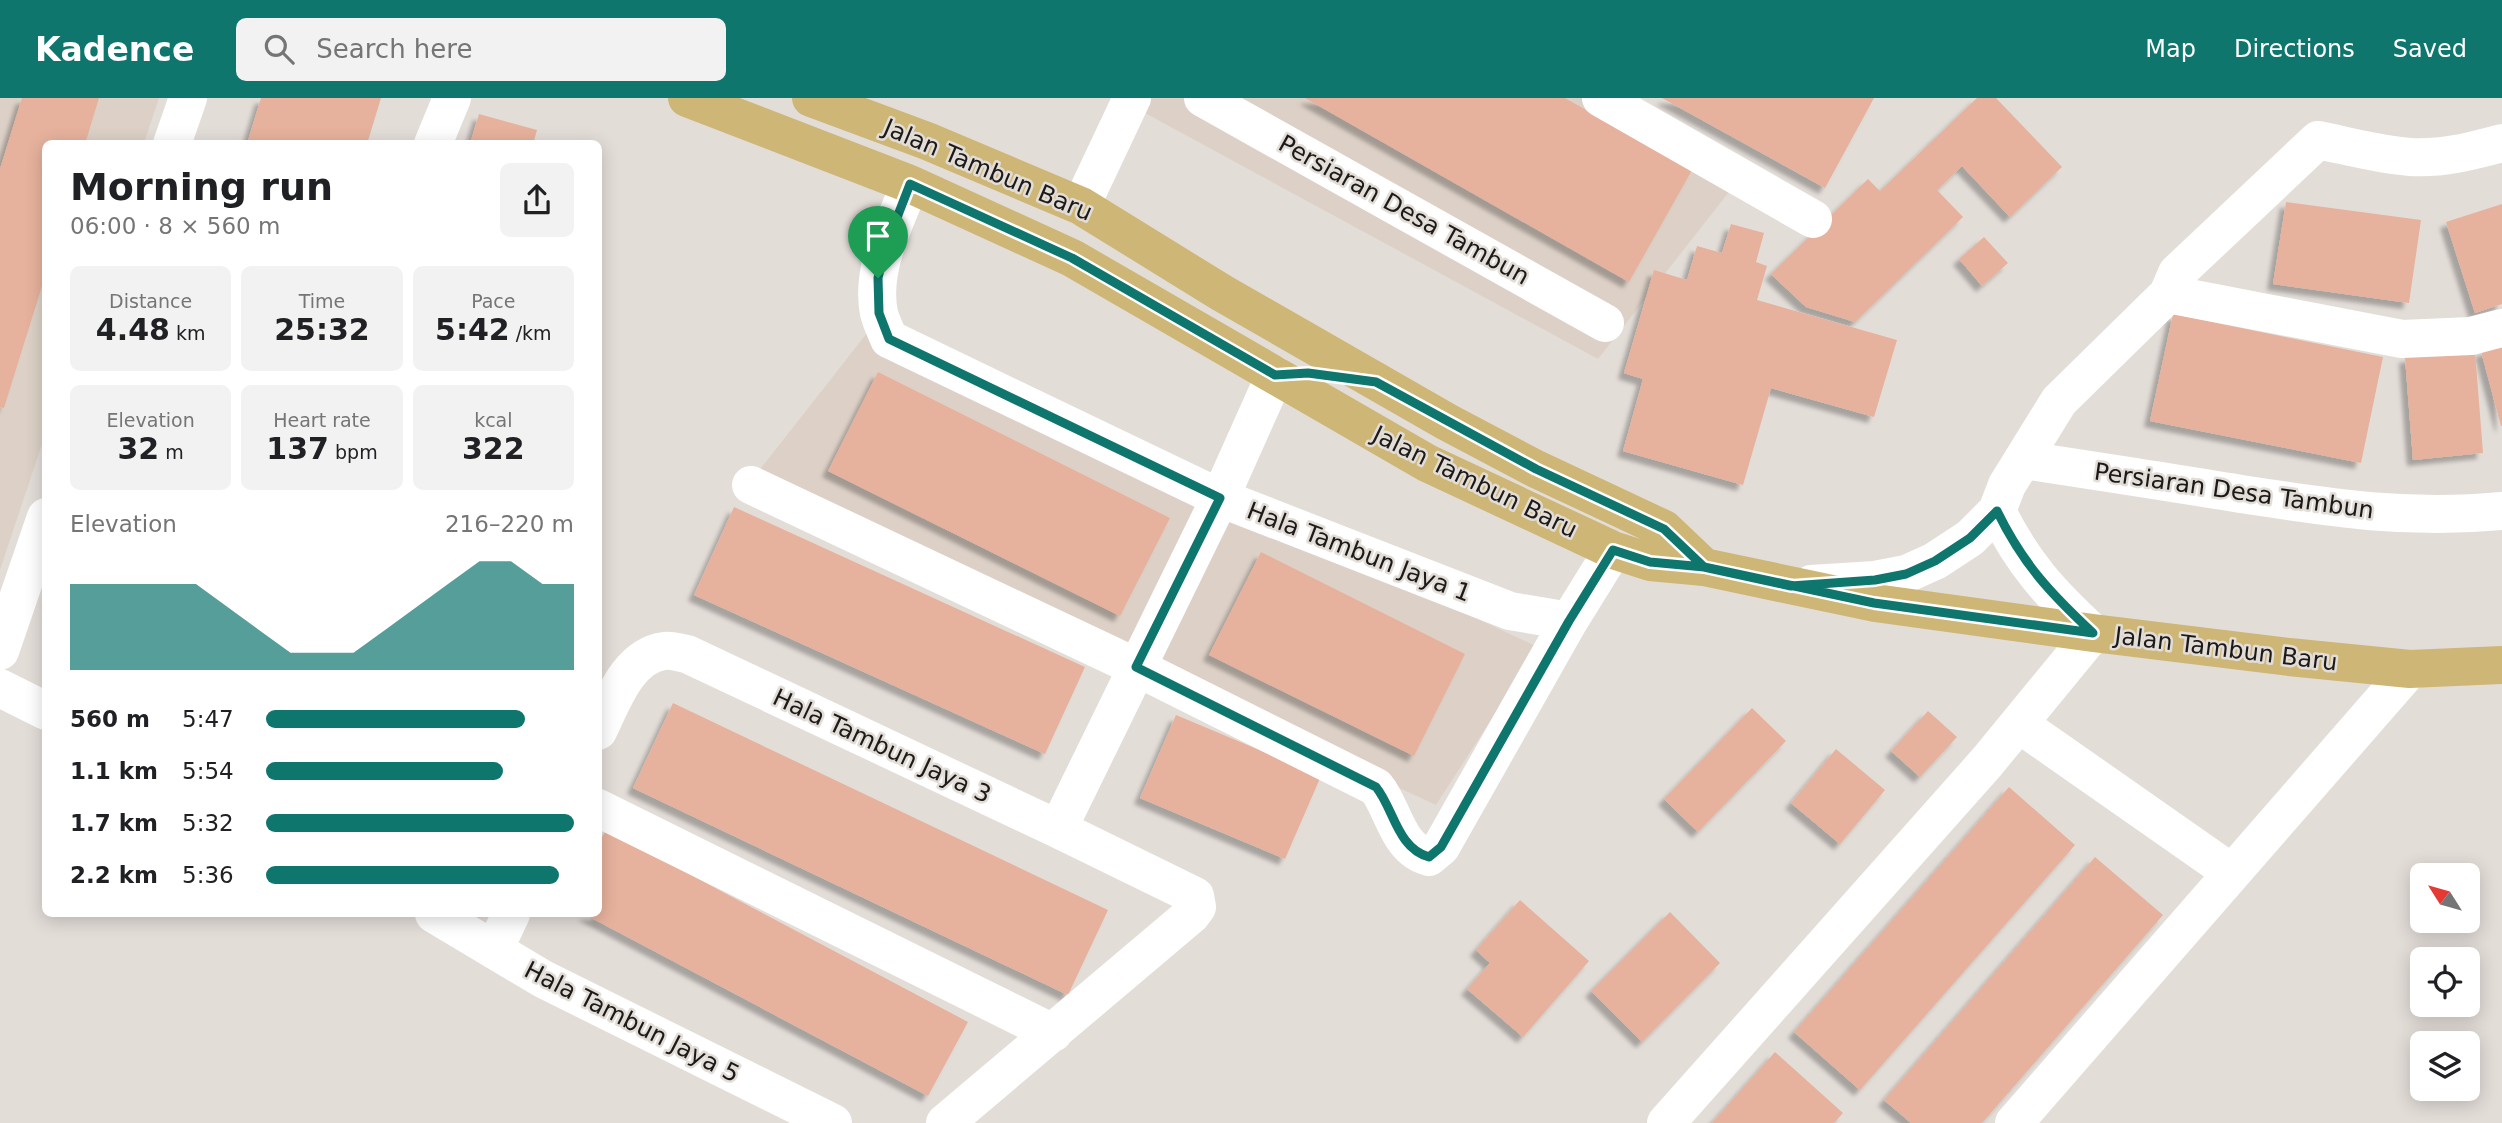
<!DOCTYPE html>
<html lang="en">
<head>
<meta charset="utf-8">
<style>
  body { margin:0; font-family:"DejaVu Sans",sans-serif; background:#f2f2f2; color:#202124; height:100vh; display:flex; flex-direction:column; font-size:26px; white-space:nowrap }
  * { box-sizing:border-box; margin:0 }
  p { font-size:23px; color:#757577 }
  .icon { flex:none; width:38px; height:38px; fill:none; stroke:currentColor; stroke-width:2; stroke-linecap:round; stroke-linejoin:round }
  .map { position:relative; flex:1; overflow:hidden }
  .side { position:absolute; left:42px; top:42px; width:560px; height:777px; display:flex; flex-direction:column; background:#fff; border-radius:10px; box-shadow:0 4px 18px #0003 }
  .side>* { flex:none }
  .needle { width:46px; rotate:307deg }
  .fabs { position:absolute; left:2410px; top:765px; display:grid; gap:14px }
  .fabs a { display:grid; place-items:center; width:70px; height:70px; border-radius:10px; background:#fff; box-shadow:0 4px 18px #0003; font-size:35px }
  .pin { position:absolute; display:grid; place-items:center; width:60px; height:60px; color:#fff; margin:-72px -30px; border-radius:50% 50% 50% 0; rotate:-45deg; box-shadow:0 0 7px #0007 }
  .pin .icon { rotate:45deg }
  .round { display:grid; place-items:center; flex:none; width:74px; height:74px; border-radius:10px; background:#f2f2f2 }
  .overview { display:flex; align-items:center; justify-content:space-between; height:119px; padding:0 28px }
  h1 { font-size:38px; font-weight:700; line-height:52px }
  .figures { display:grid; grid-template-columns:repeat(3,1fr); gap:10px; height:119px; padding:7px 28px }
  .figures div { display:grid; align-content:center; border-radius:10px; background:#f2f2f2; text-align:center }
  .figures b { font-size:30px; font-weight:700 }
  .figures small { font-size:19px; font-weight:400 }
  .figures p { font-size:19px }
  .chart { height:196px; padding:14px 28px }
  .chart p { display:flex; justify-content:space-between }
  .chart svg { width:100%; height:126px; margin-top:7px; fill:#0f766e; opacity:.7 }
  ul { padding:0 28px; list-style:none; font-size:23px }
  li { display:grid; grid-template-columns:112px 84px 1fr; align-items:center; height:52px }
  li i { height:18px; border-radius:9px; background:#0f766e }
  header { display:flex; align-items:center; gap:42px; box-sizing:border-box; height:98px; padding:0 35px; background:#0f766e; color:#fff }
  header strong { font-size:33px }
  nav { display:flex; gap:38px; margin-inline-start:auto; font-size:24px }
  .search { width:490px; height:63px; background:#f2f2f2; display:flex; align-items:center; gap:18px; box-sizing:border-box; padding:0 24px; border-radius:10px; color:#757577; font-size:26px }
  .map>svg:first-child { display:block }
</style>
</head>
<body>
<header>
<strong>Kadence</strong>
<div class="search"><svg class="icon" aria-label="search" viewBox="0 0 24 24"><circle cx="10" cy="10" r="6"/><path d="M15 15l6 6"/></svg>Search here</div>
<nav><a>Map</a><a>Directions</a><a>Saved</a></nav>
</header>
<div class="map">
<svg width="2502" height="1025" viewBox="0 0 2502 1025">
  <defs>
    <filter id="shadow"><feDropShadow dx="-6" dy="6" stdDeviation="2" flood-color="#0004"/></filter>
  </defs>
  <rect width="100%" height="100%" fill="#e3ddd8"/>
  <path fill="#ddd1c7" d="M0,0h159l-15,45 -98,1 -1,291 -45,135z
    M1122,0h468l146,85 -138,176 -477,-259z
    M867,235l671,314 -102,158 -690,-318z"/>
  <path fill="#e6b29d" filter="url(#shadow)" d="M22,0h77l-14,46h-39v129l-42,135 -4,-1v-238z
    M261,0h120l-14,46h-120z
    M1305,0h260l127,72 -63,112z
    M1662,0h212l-49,90z
    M1977,0h19l66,69 -52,50 -48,-51 -25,24 26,27 -108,105 -49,-15 -35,-33 97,-95 12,12z
    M479,16l58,16 -4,14h-63z
    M2286,104l135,18 -12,83 -136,-19z
    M2502,106v100l-27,9 -29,-91z
    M1731,126l33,9 -8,29 11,4 -10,34 140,40 -23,77 -103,-29 -28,97 -120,-34 20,-72 -19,-6 30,-103 33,10 10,-34 25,7z
    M1984,139l24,26 -26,23 -23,-27z
    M2173,216l210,43 -22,106 -211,-42z
    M2502,248v80h-1l-20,-75z
    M2475,253l8,102 -70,7 -8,-103z
    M878,274l292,146 -50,98 -292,-145z
    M734,409l351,160 -40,87 -351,-159z
    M1261,454l204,102 -51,102 -205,-101z
    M673,605l435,207 -40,85 -435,-207z
    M1752,610l34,33 -88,91 -34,-33z
    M1928,613l29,26 -37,40 -29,-26z
    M1176,617l145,61 -36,83 -145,-61z
    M1836,651l49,41 -45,54 -49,-41z
    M2009,689l66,58 -215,245 -66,-58z
    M606,732l362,192 -40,74 -344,-182h14v-69z
    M2095,759l68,58 -181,208h-71l-27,-23z
    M1520,802l69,61 -66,76 -56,-48 23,-26 -14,-13z
    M1670,814l50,51 -78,79 -51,-51z
    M1775,954l68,61 -9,10h-122z"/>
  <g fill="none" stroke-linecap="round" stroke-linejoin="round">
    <path stroke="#fff" stroke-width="38" d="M1203,0l402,225
      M1601,0l212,121
      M172,46l16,-46
      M433,46l19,-46
      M910,86c-15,39 -40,85 -31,129 2,9 7,18 10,26l331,159 290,113 59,10 44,-71
      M1081,108l51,-108
      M2168,196l234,45 69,-3 31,-8
      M2024,362c72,11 145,22 217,34 91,14 168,26 261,17
      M751,387l385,182 240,120c18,22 21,62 53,70l12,-10 128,-226
      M1811,486l64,-4 31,-6 29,-13 35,-23 27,-27 10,-26 52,-84 109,-107 9,-21 141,-133c30,6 62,15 92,17 32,2 62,-6 92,-14
      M0,553l46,-134
      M0,590l46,23
      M2019,626l213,149
      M598,633c14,-28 29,-75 66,-80 7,-1 16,2 23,3l371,175 137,67 2,11 -6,8 -246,208
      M598,710l455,225
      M1058,731l162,-331 55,-123
      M434,816l109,65 290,144
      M494,852l17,-36
      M1666,1025l321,-361 106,-129c-43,-40 -70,-69 -96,-122
      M2014,1025l396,-454"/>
    <path stroke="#ceb677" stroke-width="38" d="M687,0l223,86 162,74 355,205 186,87 37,12 54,5 171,36 218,30 196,24 121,12 92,-4
      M811,0l116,43 154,65 141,87 225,129 89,47 128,60 40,38"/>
  </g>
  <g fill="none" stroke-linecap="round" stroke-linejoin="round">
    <g stroke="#fff" stroke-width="14">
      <path id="route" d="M878,180l1,35 10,26 331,159 -84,169 240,120c18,22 21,61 53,70l12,-10 128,-226 44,-71 37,12 54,5 87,19 84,-6 31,-6 29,-13 35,-23 27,-27c26,53 53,82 96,122l-219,-30 -170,-36 -40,-38 -128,-60 -160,-87 -68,-9 -33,2 -203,-117 -162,-74 -24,62 -8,32"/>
    </g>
    <use href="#route" stroke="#0f766e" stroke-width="9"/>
  </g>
  <g text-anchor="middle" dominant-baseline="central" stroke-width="5" stroke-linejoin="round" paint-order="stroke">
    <g font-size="24" fill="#1c1a18" stroke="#e3ddd8">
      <text transform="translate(988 72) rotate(23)">Jalan Tambun Baru</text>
      <text transform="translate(1404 112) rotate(29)">Persiaran Desa Tambun</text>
      <text transform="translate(1475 384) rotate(26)">Jalan Tambun Baru</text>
      <text transform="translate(2234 393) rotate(8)">Persiaran Desa Tambun</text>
      <text transform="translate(1359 454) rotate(21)">Hala Tambun Jaya 1</text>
      <text transform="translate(2226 551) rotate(7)">Jalan Tambun Baru</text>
      <text transform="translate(882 648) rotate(25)">Hala Tambun Jaya 3</text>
      <text transform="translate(632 924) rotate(27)">Hala Tambun Jaya 5</text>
    </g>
  </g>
</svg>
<div class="fabs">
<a><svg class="needle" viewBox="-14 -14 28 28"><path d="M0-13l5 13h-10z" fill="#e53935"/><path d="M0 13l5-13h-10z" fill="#757577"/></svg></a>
<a><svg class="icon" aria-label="locate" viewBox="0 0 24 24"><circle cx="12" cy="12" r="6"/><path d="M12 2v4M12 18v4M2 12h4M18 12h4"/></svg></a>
<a><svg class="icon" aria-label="layers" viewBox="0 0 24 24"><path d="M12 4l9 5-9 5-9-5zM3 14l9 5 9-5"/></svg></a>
</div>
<div class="pin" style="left:878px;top:180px;background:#1e9e55"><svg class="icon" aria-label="arrive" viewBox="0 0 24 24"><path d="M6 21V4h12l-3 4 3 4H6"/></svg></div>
<section class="side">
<div class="overview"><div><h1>Morning run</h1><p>06:00 · 8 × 560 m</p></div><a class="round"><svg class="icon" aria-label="share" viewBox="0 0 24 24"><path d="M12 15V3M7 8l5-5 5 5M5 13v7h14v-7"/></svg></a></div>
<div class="figures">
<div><p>Distance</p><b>4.48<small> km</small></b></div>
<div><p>Time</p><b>25:32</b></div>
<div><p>Pace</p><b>5:42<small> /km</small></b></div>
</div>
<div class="figures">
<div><p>Elevation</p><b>32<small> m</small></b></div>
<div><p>Heart rate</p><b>137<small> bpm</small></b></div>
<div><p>kcal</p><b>322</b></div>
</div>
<div class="chart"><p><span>Elevation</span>216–220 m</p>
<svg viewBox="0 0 160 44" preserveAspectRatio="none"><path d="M0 44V14L10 14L20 14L30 14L40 14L50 22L60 30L70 38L80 38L90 38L100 30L110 22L120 14L130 6L140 6L150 14L160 14V44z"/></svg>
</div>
<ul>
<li><b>560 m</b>5:47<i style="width:84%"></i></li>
<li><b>1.1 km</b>5:54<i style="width:77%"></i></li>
<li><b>1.7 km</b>5:32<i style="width:100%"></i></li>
<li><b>2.2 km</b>5:36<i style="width:95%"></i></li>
</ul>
</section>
</div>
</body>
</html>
